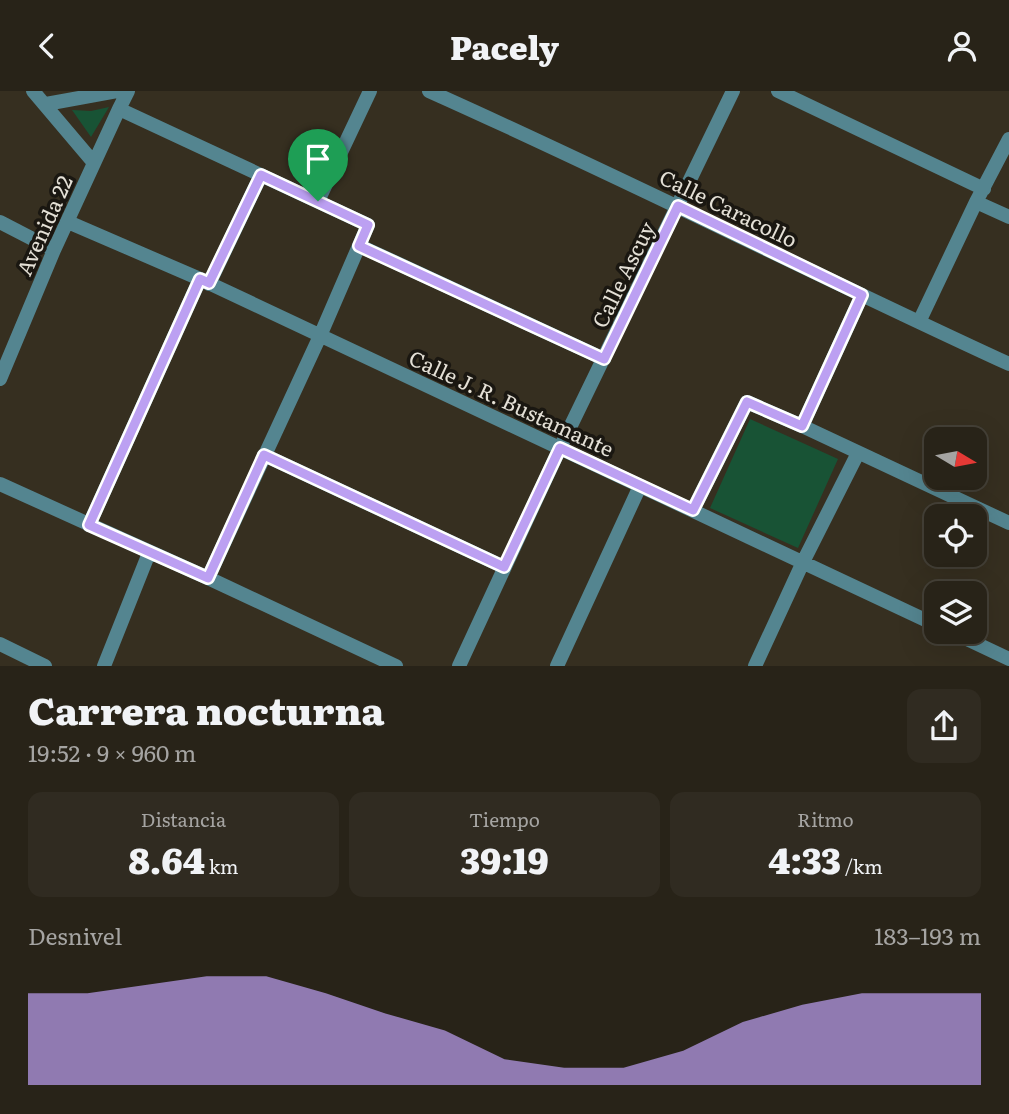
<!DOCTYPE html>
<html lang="es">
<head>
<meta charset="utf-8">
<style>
  body { margin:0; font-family:Literata,serif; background:#302b21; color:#f1f3f6; height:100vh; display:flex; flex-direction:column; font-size:26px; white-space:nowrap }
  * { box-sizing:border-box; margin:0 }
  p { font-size:23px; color:#a5a4a2 }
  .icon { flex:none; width:38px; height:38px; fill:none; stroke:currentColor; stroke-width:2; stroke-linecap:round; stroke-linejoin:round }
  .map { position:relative; height:575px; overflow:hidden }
  .side { display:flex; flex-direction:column; background:#282318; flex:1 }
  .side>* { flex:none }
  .needle { width:46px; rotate:100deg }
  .buttons { position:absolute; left:924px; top:336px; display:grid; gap:14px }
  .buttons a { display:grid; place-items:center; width:63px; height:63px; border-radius:14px; background:#282318; box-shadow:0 7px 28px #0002,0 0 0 2px #444037; font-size:35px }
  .pin { position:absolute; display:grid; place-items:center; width:60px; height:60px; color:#fff; margin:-72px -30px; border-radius:50% 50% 50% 0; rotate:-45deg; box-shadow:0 0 7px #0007 }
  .pin .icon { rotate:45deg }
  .round { display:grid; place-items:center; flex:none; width:74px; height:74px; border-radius:14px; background:#302b21 }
  .overview { display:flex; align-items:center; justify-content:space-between; height:119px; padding:0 28px }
  h1 { font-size:38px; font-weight:800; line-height:52px }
  .figures { display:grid; grid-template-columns:repeat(3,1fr); gap:10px; height:119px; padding:7px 28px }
  .figures div { display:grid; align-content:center; border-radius:14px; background:#302b21; text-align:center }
  .figures b { font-size:35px; font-weight:800 }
  .figures small { font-size:19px; font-weight:400 }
  .figures p { font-size:19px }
  .chart { height:196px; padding:14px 28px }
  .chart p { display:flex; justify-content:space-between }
  .chart svg { width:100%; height:126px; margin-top:7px; fill:#bca0f2; opacity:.7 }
  header { display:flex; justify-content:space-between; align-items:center; height:91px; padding:0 28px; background:#282318; font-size:32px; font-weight:800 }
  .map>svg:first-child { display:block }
</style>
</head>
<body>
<header><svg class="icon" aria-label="back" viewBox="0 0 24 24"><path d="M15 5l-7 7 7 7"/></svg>Pacely<svg class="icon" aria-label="person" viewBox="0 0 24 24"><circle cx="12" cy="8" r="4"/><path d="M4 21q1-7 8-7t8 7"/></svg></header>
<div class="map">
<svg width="1009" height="575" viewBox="0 0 1009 575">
  <rect width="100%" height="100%" fill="#362f20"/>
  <path fill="#185335" d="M109,16l-18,30 -19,-27 19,1z
    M750,328l88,40 -40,89 -88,-40z"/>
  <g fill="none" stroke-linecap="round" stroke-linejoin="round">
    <path stroke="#548590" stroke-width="14" d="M33,0l61,72
      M429,0c195,87 386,184 580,273
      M778,0l206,98
      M46,13l71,-13
      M119,18l249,116 -48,111 -112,242
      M318,110l52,-110
      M976,111l33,15
      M0,131l54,28
      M68,131l132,57 736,346
      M360,155l244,113
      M209,193l52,-109
      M919,231l57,-120 33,-63
      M0,288l54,-129 65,-141 9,-18
      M802,335l60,-131
      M264,364l240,112
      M0,393l208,94 188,88
      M693,419l54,-108 55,24 207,97
      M89,434l111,-246
      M952,541l57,27
      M0,553l45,22
      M104,575l45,-113
      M459,575l101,-218 173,-357
      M557,575l83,-180
      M755,575l48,-104 55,-109"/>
  </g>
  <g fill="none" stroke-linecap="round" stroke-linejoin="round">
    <g stroke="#fff" stroke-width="14">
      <path id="route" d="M261,84l107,50 -9,21 245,113 74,-153 184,89 -60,131 -55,-24 -54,108 -133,-62 -56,119 -240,-112 -56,123 -119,-53 111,-246 9,4z"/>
    </g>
    <use href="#route" stroke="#bca0f2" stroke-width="9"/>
  </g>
  <g text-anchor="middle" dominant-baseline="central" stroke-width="7" stroke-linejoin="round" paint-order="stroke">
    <g font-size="21" fill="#e4e0d6" stroke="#1a1711">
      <text transform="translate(729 116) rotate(26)">Calle Caracollo</text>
      <text transform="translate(43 134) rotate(-66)">Avenida 22</text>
      <text transform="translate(622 183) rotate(-64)">Calle Ascuy</text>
      <text transform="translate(512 311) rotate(25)">Calle J. R. Bustamante</text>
    </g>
  </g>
</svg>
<div class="buttons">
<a><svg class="needle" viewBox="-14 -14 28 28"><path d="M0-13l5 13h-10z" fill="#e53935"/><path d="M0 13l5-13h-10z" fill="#a5a4a2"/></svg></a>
<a><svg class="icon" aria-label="locate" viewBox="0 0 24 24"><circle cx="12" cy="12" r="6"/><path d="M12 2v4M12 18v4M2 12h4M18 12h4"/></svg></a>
<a><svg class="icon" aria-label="layers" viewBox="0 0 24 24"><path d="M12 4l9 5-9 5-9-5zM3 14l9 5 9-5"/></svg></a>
</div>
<div class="pin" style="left:318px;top:110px;background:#1e9e55"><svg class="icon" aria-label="arrive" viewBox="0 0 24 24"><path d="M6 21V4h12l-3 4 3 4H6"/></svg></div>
</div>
<section class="side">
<div class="overview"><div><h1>Carrera nocturna</h1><p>19:52 · 9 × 960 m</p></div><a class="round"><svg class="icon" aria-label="share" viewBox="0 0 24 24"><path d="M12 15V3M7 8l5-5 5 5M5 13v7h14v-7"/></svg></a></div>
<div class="figures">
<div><p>Distancia</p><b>8.64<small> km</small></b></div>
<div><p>Tiempo</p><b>39:19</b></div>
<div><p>Ritmo</p><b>4:33<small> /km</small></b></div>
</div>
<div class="chart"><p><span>Desnivel</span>183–193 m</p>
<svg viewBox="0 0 160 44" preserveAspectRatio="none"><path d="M0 44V12L10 12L20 9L30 6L40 6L50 12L60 19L70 25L80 35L90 38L100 38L110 32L120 22L130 16L140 12L150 12L160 12V44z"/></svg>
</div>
</section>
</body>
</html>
